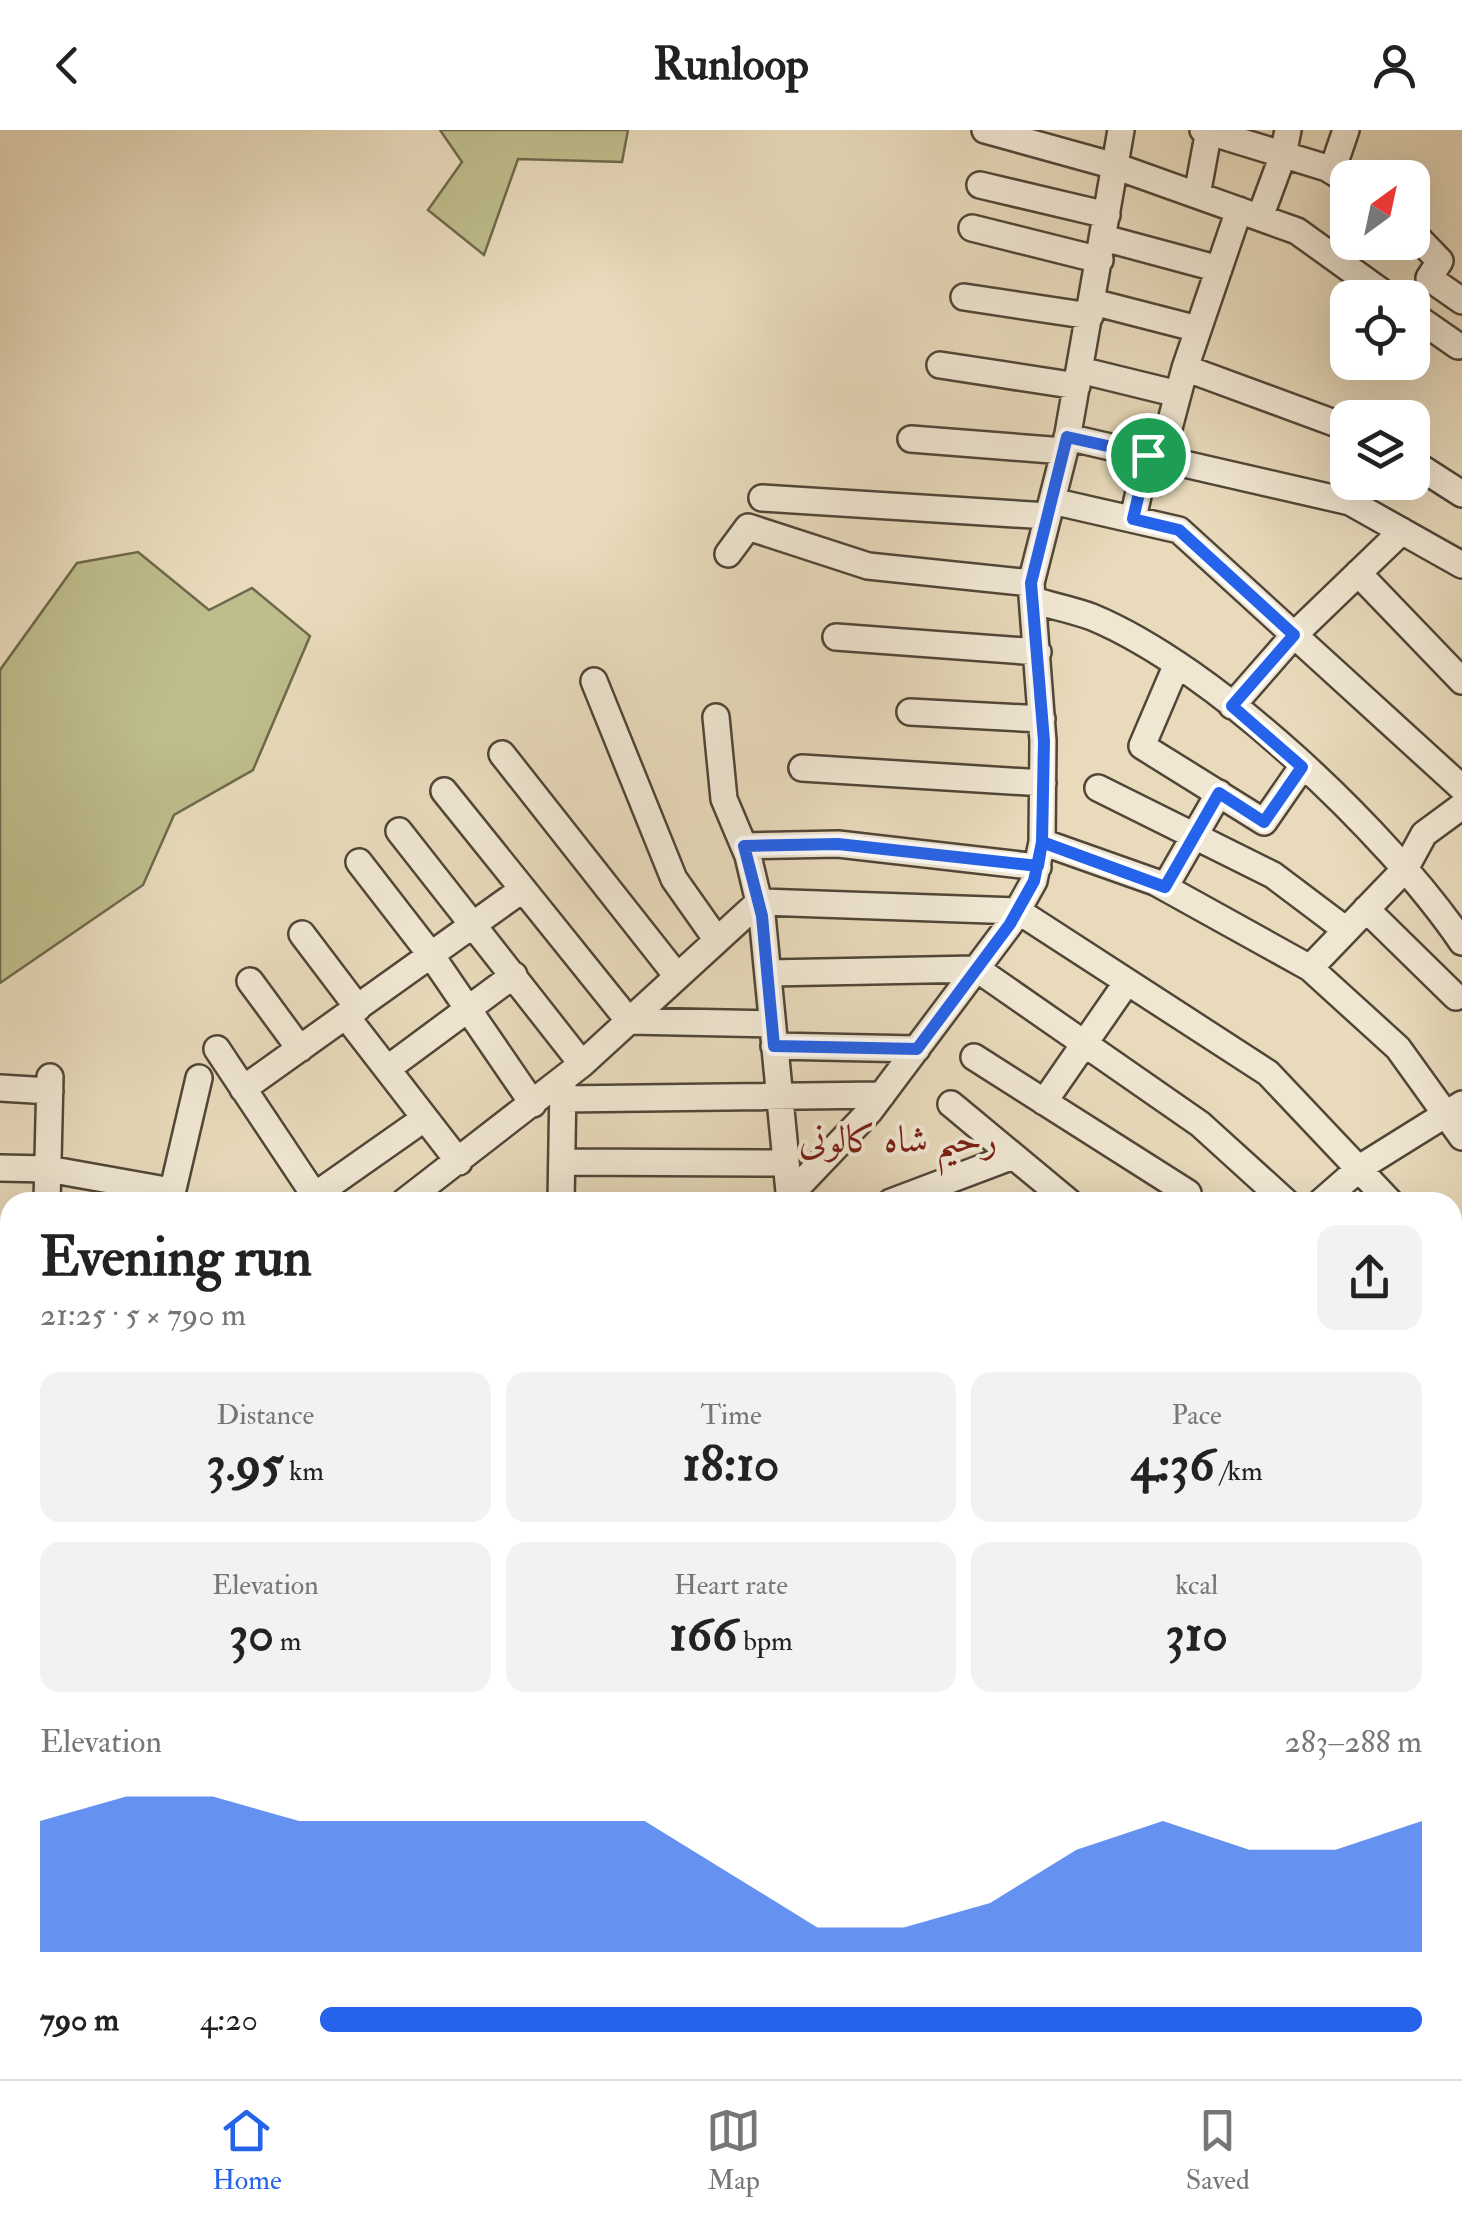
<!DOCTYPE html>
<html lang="en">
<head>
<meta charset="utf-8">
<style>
  body { margin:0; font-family:"IM FELL Double Pica",Amiri,serif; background:#f2f2f2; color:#222; height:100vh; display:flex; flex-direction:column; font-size:38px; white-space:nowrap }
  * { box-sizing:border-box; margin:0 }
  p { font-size:32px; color:#767676 }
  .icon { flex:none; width:55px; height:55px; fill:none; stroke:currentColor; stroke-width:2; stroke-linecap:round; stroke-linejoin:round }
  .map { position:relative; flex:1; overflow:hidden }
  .side { position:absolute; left:0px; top:1062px; width:1462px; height:888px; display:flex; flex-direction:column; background:#fff; border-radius:30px 30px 0 0; box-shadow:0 10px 40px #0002 }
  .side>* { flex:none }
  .needle { width:65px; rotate:33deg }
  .controls { position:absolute; left:1330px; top:30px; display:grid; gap:20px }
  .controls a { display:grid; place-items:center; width:100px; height:100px; border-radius:20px; background:#fff; box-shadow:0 10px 40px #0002; font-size:50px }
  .pin { position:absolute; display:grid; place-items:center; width:85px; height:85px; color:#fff; margin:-42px; border:5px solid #fff; border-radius:50%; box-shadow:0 2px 10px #0007 }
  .round { display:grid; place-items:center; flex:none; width:105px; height:105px; border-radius:20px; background:#f2f2f2 }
  .overview { display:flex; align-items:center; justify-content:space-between; height:170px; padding:0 40px }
  h1 { font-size:55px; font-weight:700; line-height:75px }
  .metrics { display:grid; grid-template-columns:repeat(3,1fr); gap:15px; height:170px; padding:10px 40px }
  .metrics div { display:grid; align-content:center; border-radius:20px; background:#f2f2f2; text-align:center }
  .metrics b { font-size:50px; font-weight:700 }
  .metrics small { font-size:28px; font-weight:400 }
  .metrics p { font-size:28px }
  .chart { height:280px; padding:20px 40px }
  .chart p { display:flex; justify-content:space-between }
  .chart svg { width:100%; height:180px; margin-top:10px; fill:#2563eb; opacity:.7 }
  ul { padding:0 40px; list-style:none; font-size:32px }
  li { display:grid; grid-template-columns:160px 120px 1fr; align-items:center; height:75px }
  li i { height:25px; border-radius:12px; background:#2563eb }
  header { display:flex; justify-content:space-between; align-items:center; height:130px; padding:0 40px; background:#fff; font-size:45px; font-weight:700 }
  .tab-bar { display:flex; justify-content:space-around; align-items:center; height:140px; border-top:2px solid #e0e0e0; background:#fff; font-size:28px; color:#767676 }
  .tab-bar a { display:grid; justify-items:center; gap:5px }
  .tab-bar .active { color:#2563eb }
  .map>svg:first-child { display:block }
</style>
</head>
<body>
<header><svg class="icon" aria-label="back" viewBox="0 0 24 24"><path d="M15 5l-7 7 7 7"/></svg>Runloop<svg class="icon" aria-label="person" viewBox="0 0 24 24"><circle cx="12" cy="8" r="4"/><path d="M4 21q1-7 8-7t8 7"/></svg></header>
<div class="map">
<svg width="1462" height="1949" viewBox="0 0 1462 1949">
  <rect width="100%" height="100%" fill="#e8dabb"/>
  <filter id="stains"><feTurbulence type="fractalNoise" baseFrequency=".002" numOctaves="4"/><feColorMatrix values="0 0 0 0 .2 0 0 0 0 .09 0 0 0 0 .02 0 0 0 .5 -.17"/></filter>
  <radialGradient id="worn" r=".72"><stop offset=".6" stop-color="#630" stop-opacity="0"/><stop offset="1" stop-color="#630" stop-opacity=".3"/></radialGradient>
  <path fill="#bebd8b" stroke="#6e694c" stroke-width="2.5" d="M440,0h188l-6,32 -104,-3 -34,96 -56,-45 34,-48z
    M138,422l71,58 43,-22 58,48 -57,134 -79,45 -31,70 -143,98v-313l77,-107z"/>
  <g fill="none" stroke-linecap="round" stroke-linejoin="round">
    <g stroke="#514638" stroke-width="30">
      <path id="minor" d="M985,0l130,36 182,65 93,67
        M1203,0l124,38 21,13
        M1332,41l14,-41
        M980,55l127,30
        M1197,65l12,-65
        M1260,87l23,-62 5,-25
        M972,98l128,32
        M1412,102l28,29 -11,17 33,23
        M1104,108l115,31
        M964,167l126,19
        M1093,172l105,27
        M1412,184l46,32
        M940,235l137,21
        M1185,238l163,60
        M1080,240l98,24
        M1067,307l283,65 112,63
        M911,309l153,12
        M1161,328l24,-90 54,-158
        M1412,332l50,32
        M762,368l286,18
        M1052,371l127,29 283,258
        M1133,389l14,-64
        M728,424l20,-27 120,39 163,17
        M1358,443l104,108
        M1033,470c19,6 40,10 59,17 123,51 295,215 370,325
        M836,507l202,15
        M1177,534l-35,82 122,76 38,-55
        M594,551l80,198 43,61
        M1232,576l62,-71 108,-104
        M910,582l132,7
        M716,587l8,82 24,57 14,59 28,287
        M502,624l175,222
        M802,638l241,15
        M1098,658l175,87 73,55
        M444,661l185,230 143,3
        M399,701l183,233
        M1042,712l113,40 155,86 88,80 64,89
        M744,716l94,-2 200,23
        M359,732l72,93 102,149
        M1165,757l54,-94
        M1366,779l90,88
        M302,804l56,74
        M1310,838l95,-99 19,-35 38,-28
        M768,843l209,-4 223,155 86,78
        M250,851l50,68
        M346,886l113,146
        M774,916l143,3
        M217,919l102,153
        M974,927l214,136 -2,9
        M387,939l127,-94
        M0,958l50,3
        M243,959l280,-200
        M562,969l320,-4
        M1044,972l83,-120
        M951,974l118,98
        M562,1032l222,1
        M0,1038l48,1 123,22
        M790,1065l79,-83 141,-188 24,-43 8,-39 1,-101 -12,-158 35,-138 55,-315
        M314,1066l111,-78
        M47,1072l3,-125
        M170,1072l29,-124
        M404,1072l178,-138 177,-162 259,9 250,162 122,129
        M561,1072l2,-117
        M891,1072l122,-46
        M1321,1072l40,-35 101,-63
        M0,1128h10
        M1452,1157l10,7
        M0,1224h10
        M1452,1253l10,-1
        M0,1300l10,1
        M1452,1318l10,-2
        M0,1399h10
        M0,1478l10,2
        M1452,1590l10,-4
        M1452,1692l10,30
        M1452,1793l10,-4
        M1452,1866l10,-4
        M0,1896l10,5
        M87,1940l13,9
        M625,1940l5,9
        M958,1940l5,9
        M230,1949l6,-9
        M499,1949l20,-9
        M680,1949l22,-9
        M857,1949l22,-9
        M1057,1949l22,-9
        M1246,1949l23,-9
        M1413,1949l24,-9"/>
    </g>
    <g stroke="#1f150d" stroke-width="38">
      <path id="major" d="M1452,1427l10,-2
        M1452,1478l10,-2
        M0,1621l10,-1
        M0,1676l10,-1"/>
    </g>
    <use href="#minor" stroke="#f0e7d3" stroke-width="25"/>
    <use href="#major" stroke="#e8dabb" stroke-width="32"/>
  </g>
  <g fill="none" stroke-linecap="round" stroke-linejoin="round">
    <g stroke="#fff" stroke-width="20">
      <path id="route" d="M1148,325l-81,-18 -36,146 13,158 -2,101 -8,39 -24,43 -93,125 -143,-3 -12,-130 -18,-70 94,-2 200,22 4,-24 123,45 54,-94 45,29 38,-55 -70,-61 62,-71 -115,-105 -46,-11 15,-64"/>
    </g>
    <use href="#route" stroke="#2563eb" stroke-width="12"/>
  </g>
  <g text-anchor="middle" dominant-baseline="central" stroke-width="8" stroke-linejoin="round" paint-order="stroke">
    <g font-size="38" fill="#7a1f14" stroke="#f0e7d3">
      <text x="898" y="1010">رحیم شاہ کالونی</text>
    </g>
  </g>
  <rect width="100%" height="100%" filter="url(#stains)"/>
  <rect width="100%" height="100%" fill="url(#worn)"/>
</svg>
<div class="controls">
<a><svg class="needle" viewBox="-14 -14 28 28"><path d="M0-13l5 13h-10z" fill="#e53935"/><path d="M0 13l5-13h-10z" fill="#767676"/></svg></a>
<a><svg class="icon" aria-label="locate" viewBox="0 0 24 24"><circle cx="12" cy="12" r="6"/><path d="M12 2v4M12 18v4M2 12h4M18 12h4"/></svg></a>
<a><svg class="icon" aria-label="layers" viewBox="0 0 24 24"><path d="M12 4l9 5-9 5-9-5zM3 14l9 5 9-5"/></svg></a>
</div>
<div class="pin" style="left:1148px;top:325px;background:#1e9e55"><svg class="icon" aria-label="arrive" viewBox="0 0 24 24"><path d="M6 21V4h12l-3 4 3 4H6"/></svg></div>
<section class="side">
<div class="overview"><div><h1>Evening run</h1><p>21:25 · 5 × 790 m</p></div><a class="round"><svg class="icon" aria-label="share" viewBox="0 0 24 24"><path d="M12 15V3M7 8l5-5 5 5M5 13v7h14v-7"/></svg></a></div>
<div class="metrics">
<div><p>Distance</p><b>3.95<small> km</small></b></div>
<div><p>Time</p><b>18:10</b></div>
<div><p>Pace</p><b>4:36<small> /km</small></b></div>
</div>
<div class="metrics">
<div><p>Elevation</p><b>30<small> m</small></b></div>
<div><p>Heart rate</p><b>166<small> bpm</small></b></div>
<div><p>kcal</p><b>310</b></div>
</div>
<div class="chart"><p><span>Elevation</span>283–288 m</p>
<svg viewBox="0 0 160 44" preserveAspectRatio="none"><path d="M0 44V12L10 6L20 6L30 12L40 12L50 12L60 12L70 12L80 25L90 38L100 38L110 32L120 19L130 12L140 19L150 19L160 12V44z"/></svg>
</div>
<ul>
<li><b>790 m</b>4:20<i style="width:100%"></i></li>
</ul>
</section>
</div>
<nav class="tab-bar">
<a class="active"><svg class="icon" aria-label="home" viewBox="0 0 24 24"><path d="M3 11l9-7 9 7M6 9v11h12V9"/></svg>Home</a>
<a><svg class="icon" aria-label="map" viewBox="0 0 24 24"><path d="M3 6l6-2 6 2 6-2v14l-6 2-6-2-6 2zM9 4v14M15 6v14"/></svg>Map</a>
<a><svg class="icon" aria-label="saved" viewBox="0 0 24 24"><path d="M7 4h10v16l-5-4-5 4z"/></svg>Saved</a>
</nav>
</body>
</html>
